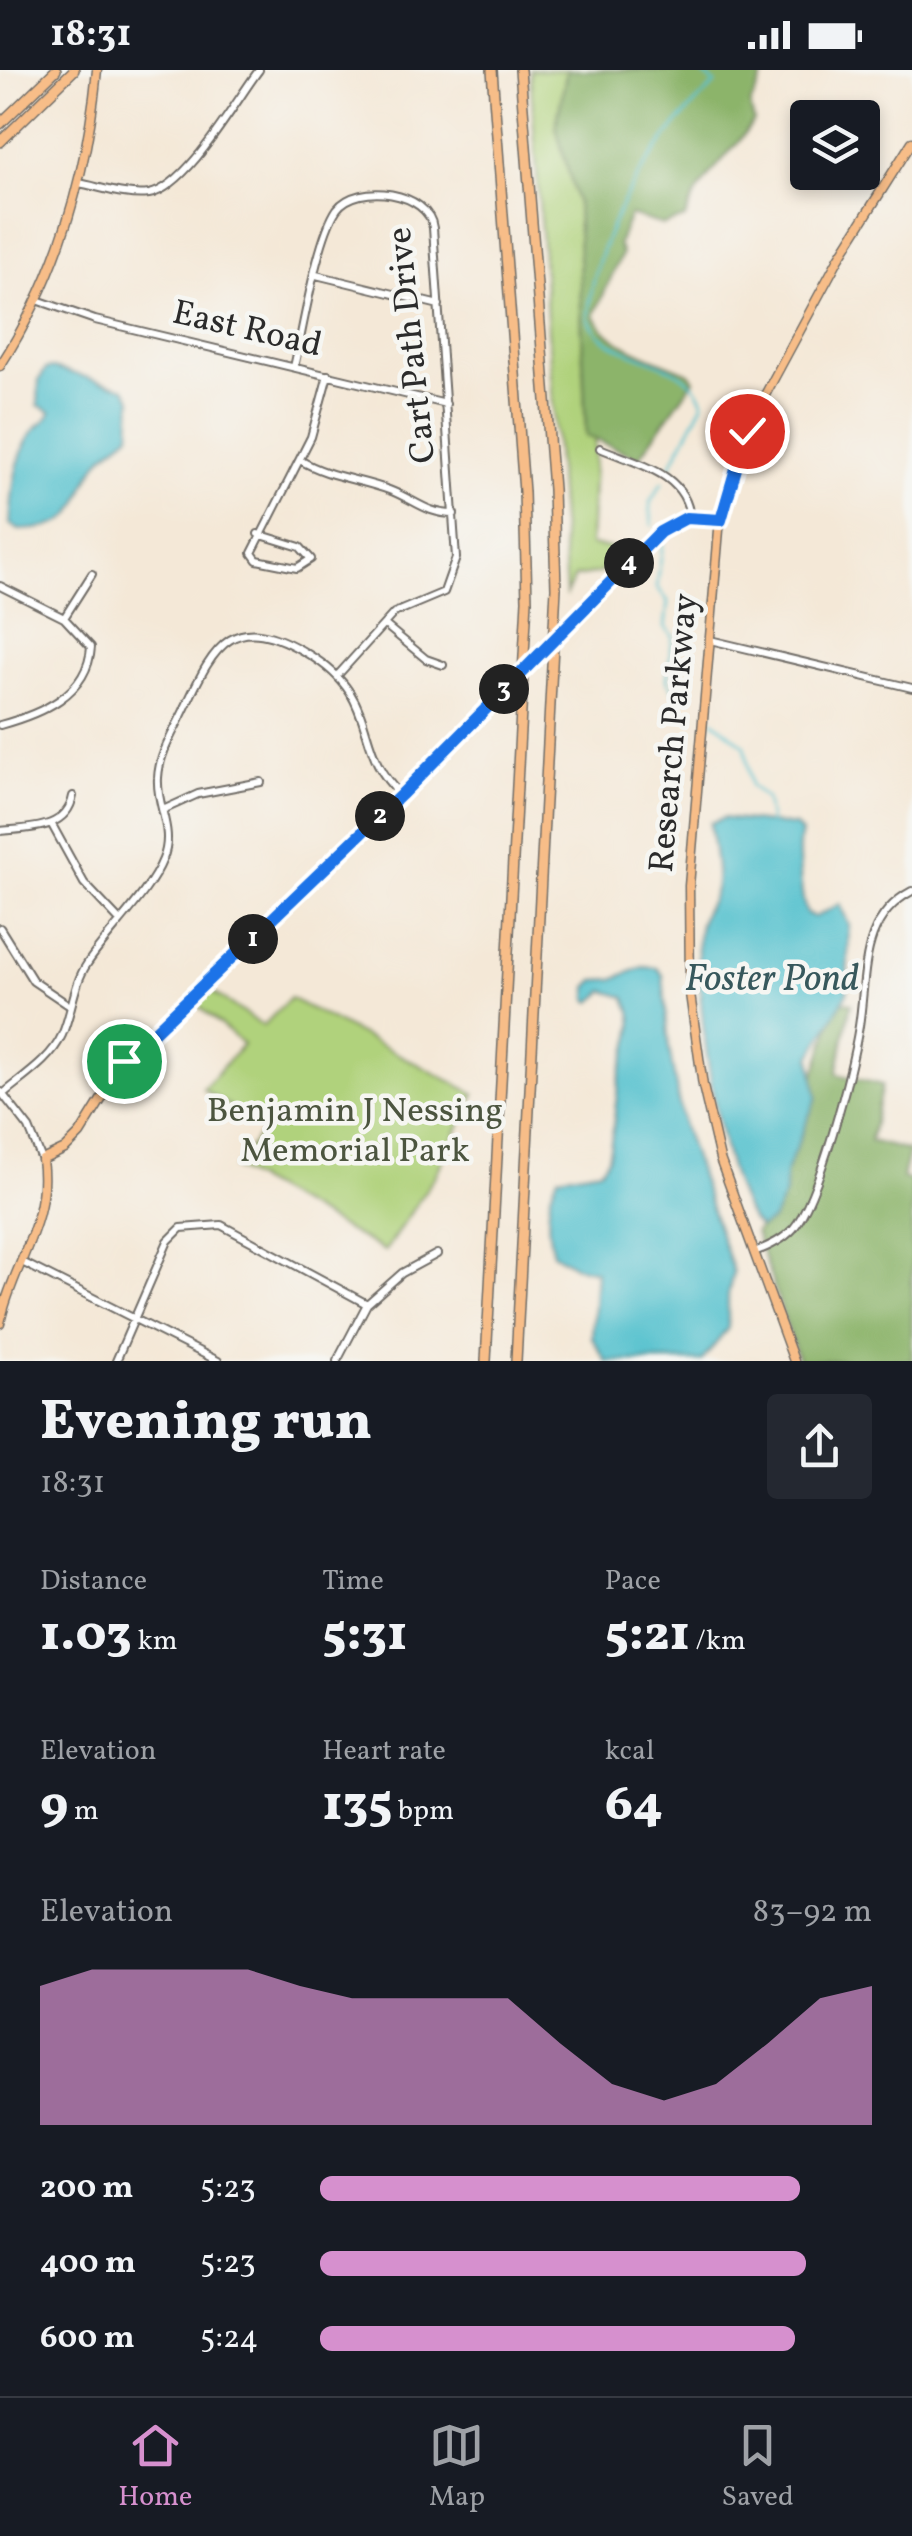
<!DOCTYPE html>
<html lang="en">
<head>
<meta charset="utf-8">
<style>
  body { margin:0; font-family:Vollkorn,serif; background:#242831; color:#f1f3f6; height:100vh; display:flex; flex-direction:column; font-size:38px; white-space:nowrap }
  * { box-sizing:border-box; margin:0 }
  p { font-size:32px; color:#9ea1a6 }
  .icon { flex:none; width:55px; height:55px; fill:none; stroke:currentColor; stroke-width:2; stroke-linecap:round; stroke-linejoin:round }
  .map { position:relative; height:1291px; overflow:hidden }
  .side { display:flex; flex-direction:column; background:#171b24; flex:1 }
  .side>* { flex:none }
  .tools { position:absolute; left:790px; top:30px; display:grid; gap:20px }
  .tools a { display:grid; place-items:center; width:90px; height:90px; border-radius:10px; background:#171b24; box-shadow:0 5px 15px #0003; font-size:50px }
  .pin { position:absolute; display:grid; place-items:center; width:85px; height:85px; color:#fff; margin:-42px; border:5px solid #fff; border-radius:50%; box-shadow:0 2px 10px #0007 }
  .km { position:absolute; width:50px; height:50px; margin:-25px; border-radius:50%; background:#222; color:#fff; font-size:28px; line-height:50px; text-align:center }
  .round { display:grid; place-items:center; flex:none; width:105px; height:105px; border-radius:10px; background:#242831 }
  .head { display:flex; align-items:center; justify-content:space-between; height:170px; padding:0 40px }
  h1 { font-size:55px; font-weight:800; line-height:75px }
  .stats { display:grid; grid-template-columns:repeat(3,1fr); gap:15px; height:170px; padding:10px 40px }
  .stats div { display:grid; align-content:center }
  .stats b { font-size:50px; font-weight:800 }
  .stats small { font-size:28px; font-weight:400 }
  .stats p { font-size:28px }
  .chart { height:280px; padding:20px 40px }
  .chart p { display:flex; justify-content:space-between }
  .chart svg { width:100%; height:180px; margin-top:10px; fill:#d690ce; opacity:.7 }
  ul { padding:0 40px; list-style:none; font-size:32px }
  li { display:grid; grid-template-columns:160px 120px 1fr; align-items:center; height:75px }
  li i { height:25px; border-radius:12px; background:#d690ce }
  .status { display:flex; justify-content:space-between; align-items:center; height:70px; padding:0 50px; background:#171b24; direction:ltr }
  .status svg { height:28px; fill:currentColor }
  .tabs { display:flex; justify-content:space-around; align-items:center; height:140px; border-top:2px solid #363941; background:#171b24; font-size:28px; color:#9ea1a6 }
  .tabs a { display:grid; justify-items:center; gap:5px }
  .tabs .selected { color:#d690ce }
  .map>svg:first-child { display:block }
</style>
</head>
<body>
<div class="status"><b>18:31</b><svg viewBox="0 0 49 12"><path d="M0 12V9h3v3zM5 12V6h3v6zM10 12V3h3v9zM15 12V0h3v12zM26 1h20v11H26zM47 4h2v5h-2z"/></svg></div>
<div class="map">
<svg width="912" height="1291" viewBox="0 0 912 1291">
  <rect width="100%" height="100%" fill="#f6f6f2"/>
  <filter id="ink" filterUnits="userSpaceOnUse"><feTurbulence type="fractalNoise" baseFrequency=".01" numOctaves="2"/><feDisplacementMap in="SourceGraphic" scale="20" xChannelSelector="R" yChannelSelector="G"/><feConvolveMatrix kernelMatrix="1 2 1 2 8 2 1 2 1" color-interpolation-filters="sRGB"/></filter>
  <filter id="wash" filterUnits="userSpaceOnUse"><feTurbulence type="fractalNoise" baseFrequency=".0048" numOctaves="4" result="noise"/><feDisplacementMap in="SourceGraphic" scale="40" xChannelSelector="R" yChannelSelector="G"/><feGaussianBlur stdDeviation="2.25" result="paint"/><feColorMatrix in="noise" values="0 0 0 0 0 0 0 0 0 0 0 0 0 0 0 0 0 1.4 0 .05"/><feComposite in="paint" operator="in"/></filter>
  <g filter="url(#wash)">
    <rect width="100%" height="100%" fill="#f4e8d7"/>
    <path fill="#b0d27b" stroke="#6e7e53" stroke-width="2.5" d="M530,0h37l-11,57 21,76 9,232 9,5 -5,105 34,5 -25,23 -24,4 -9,17z
      M208,919l55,37 27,-28 185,96 -40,82 -50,75 -151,-83 30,-39 -61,-40 40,-45 -49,-42z"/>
    <path fill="#8cb46b" stroke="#5c704b" stroke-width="2.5" d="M567,0h199l-16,35 4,16c-24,35 -55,57 -69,97l-22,7 -33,-10 -12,29 4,10 -28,61c15,32 64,44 95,58l5,7 -55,78 -53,-22 -9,-233 -21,-76z
      M838,931l13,2 -14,71 45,11 -12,56 39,10 -7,27 10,3v179l-113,1 -44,-129 16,-19z"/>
    <path fill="#54c1ce" stroke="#40767c" stroke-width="2.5" d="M53,298l72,20 7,11 -2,35c-9,9 -23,16 -30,26 -31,41 -10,68 -81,70l-9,-6c2,-32 4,-64 22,-91 7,-11 13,-8 19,-21l-13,-7 1,-25 7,-11z
      M723,748l72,8 6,7c-5,12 0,68 6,81l8,3 25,-13 9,21 -2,68 -36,64 6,40 -32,77v20l-12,25 -13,9c-41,-31 -64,-234 -62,-288 1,-31 16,-35 18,-56 2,-18 -4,-42 -6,-61z
      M643,897l14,1 6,7 6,73 14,78 50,146 -5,23v33l-26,33h-96l-14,-23 4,-67 -22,-5 -21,-13c-7,-25 -7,-54 5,-77l43,-7 7,-11c6,-26 7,-52 11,-78 5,-30 24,-52 6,-83l-20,-6 -13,11 -4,-3v-12l7,-7 18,-1z"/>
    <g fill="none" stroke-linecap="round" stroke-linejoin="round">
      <path stroke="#54c1ce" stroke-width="2.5" d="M699,0l16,14c-64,61 -119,141 -127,234 19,46 97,35 115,83
        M670,397l33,-63
        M652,455l-2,-23 12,-19
        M663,472l-6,45 11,14 -3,26 8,9 -6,44 11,17
        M713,650l32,26 6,40 15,13 4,24"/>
    </g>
  </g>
  <g filter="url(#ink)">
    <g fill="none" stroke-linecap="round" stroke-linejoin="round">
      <g stroke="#716d67" stroke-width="10">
        <path id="minor" d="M79,113c21,4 48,14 70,11 39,-7 87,-94 110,-124
          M316,205l123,30
          M37,230l58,20 351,84
          M294,297c9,-37 23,-129 43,-158 21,-28 92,-17 96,19l23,330 -12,34 -50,21 -57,63
          M600,378c36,16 86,24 90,70
          M300,390c28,17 60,19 89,30 25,9 37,24 65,24
          M258,464l42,13 11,12 -14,9 -40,-8 -5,-7 59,-116 17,-62
          M0,516l64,32 27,29c-3,48 -51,67 -91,78
          M64,548l28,-44
          M385,555l41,34 17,6
          M710,570l202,48
          M165,739l33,-15 63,-12
          M51,753l33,60 35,37
          M0,761c28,-3 67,-1 73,-35
          M0,858l33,53 37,25
          M1,1022l28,36 13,32
          M3,1024c20,-17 48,-34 59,-59 10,-22 11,-50 25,-71 21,-32 62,-70 76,-105 12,-30 -7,-52 -5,-81 1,-25 17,-48 27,-70 30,-65 49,-99 123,-54 75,45 42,93 93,141
          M754,1182c14,-5 28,-11 39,-23 26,-30 59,-160 66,-203 8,-51 0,-107 53,-135
          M22,1192l196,99
          M116,1291l52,-120 13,-13 40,-3 146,79
          M337,1291l30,-57 35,-31 35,-19"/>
      </g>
      <g stroke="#716d67" stroke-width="11">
        <path id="major" d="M0,296c57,-89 87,-191 97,-296
          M573,549l94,-93 23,-8 31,2
          M0,1253c12,-58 51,-101 42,-163l23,-11 15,-15 45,-73 188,-179 194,-196
          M794,1291l-74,-202 -17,-73 -13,-92 -1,-108 30,-356 32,-109 88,-163 73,-116"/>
      </g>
      <g stroke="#716d67" stroke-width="12">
        <path id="highway" d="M0,54l56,-54
          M0,72l74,-72
          M486,1291l41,-761 -3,-108 -32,-422
          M516,1291l40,-773 -3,-99 -33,-419"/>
      </g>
      <use href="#minor" stroke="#fff" stroke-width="6"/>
      <use href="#major" stroke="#f7bd88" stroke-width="8"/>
      <use href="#highway" stroke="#f7bd88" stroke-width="9"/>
      <g stroke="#716d67" stroke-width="11" stroke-linecap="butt">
        <path id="major-bridge" d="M507,616l66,-67"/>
      </g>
      <use href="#major-bridge" stroke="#f7bd88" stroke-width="8"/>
    </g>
  </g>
  <g fill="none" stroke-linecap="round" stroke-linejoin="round" filter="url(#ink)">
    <g stroke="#fff" stroke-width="20">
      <path id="route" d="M124,991l277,-266 259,-263 26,-14 35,2 26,-89"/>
    </g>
    <use href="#route" stroke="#1a73e8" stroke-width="12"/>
  </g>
  <g text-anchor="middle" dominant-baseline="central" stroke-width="9" stroke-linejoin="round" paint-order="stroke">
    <g font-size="35" fill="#2b2b2b" stroke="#f6f6f2">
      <text transform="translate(247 260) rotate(13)">East Road</text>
      <text transform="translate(413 275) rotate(-96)">Cart Path Drive</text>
      <text transform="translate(675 663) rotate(-85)">Research Parkway</text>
    </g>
    <g font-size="35" fill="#4c553f" stroke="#f6f6f2">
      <text x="355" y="1042">Benjamin J Nessing<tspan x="355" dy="40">Memorial Park</tspan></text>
    </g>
    <g font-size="38" font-style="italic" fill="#37585c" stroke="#f6f6f2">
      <text x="772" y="910">Foster Pond</text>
    </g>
  </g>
</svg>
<div class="tools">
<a><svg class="icon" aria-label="layers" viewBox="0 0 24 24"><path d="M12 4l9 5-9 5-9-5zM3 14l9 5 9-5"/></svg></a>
</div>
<div class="pin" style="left:124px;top:991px;background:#1e9e55"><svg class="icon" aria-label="arrive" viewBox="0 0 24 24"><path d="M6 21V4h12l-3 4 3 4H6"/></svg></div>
<div class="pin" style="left:747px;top:361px;background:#d93025"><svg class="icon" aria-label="check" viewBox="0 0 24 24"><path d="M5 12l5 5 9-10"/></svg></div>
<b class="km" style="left:253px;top:869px">1</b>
<b class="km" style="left:380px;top:746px">2</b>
<b class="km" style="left:504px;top:619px">3</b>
<b class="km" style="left:629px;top:493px">4</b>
</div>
<section class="side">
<div class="head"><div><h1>Evening run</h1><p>18:31</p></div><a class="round"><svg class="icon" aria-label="share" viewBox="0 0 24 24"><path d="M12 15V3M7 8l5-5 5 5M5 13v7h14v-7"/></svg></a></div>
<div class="stats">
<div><p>Distance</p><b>1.03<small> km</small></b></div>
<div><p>Time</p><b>5:31</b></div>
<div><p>Pace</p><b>5:21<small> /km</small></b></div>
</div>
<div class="stats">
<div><p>Elevation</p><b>9<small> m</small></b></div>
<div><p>Heart rate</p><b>135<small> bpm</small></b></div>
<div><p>kcal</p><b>64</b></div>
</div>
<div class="chart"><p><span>Elevation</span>83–92 m</p>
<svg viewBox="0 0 160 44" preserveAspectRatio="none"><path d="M0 44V10L10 6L20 6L30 6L40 6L50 10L60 13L70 13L80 13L90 13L100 24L110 34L120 38L130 34L140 24L150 13L160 10V44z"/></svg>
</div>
<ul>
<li><b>200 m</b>5:23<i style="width:87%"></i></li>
<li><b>400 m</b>5:23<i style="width:88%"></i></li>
<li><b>600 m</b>5:24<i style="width:86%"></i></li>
</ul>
</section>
<nav class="tabs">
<a class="selected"><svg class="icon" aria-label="home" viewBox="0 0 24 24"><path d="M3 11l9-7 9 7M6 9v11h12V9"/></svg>Home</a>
<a><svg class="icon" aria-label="map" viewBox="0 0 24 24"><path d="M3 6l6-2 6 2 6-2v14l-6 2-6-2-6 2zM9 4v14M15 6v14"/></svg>Map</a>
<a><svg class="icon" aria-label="saved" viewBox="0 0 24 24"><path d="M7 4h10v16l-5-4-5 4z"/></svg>Saved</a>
</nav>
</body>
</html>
